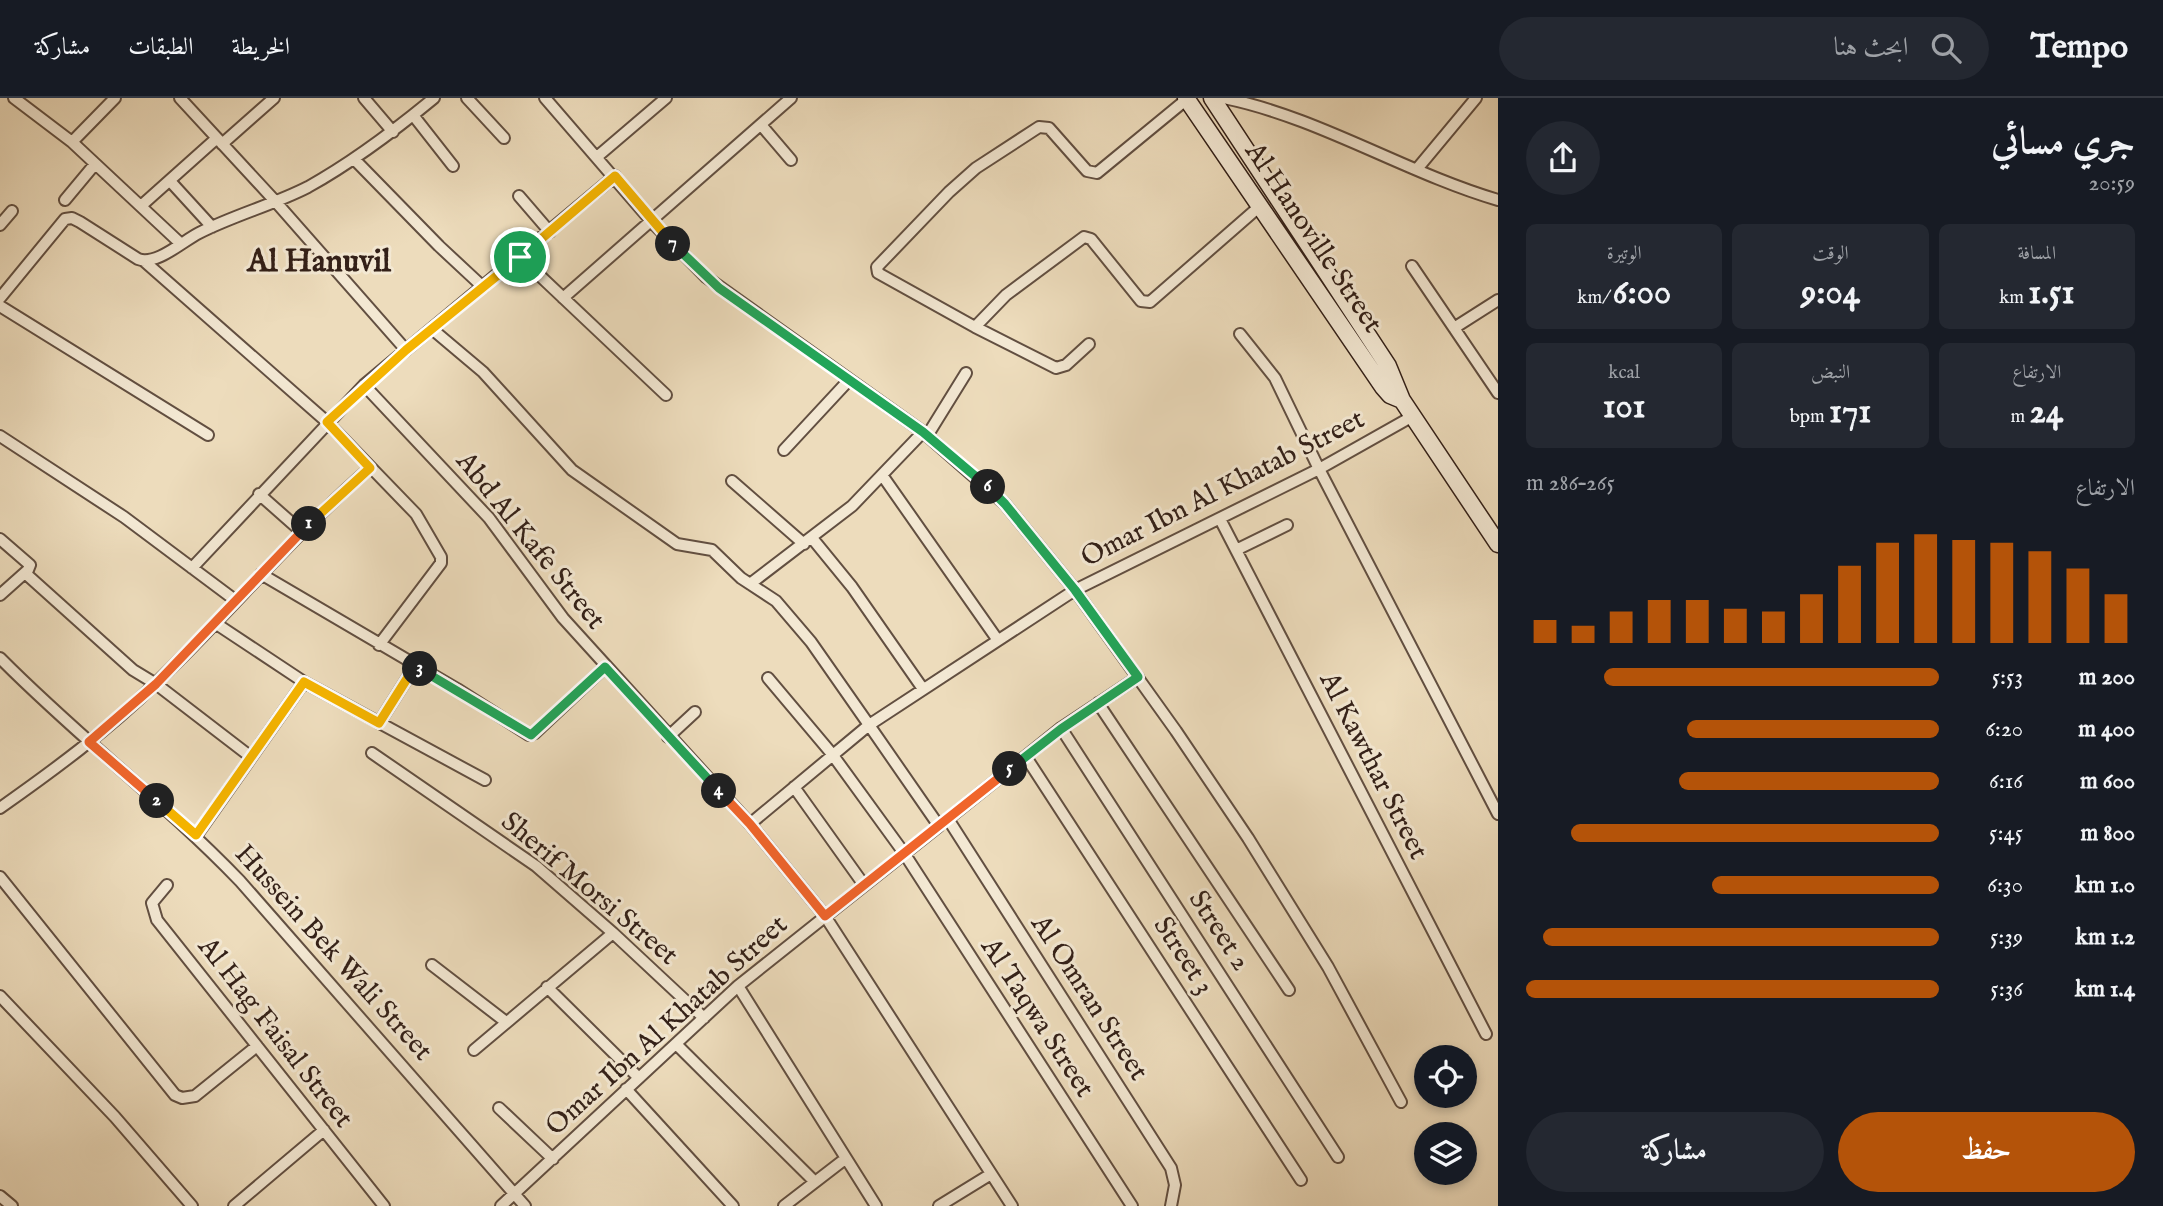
<!DOCTYPE html>
<html lang="ar">
<head>
<meta charset="utf-8">
<style>
  body { margin:0; font-family:"IM FELL English",Amiri,serif; background:#242831; color:#f1f3f6; direction:rtl; height:100vh; display:flex; flex-direction:column; font-size:26px; white-space:nowrap }
  * { box-sizing:border-box; margin:0 }
  p { font-size:23px; color:#9ea1a6 }
  .icon { flex:none; width:38px; height:38px; fill:none; stroke:currentColor; stroke-width:2; stroke-linecap:round; stroke-linejoin:round }
  .map { position:relative; flex:1; overflow:hidden; direction:ltr }
  .side { display:flex; flex-direction:column; background:#171b24; width:665px }
  .side>* { flex:none }
  .buttons { position:absolute; left:1414px; top:947px; display:grid; gap:14px }
  .buttons a { display:grid; place-items:center; width:63px; height:63px; border-radius:50%; background:#171b24; box-shadow:0 4px 10px #0003; font-size:35px }
  .pin { position:absolute; display:grid; place-items:center; width:60px; height:60px; color:#fff; margin:-30px; border:4px solid #fff; border-radius:50%; box-shadow:0 2px 7px #0007 }
  .km { position:absolute; width:35px; height:35px; margin:-18px; border-radius:50%; background:#222; color:#fff; font-size:19px; line-height:35px; text-align:center }
  .round { display:grid; place-items:center; flex:none; width:74px; height:74px; border-radius:37px; background:#242831 }
  .headline { display:flex; align-items:center; justify-content:space-between; height:119px; padding:0 28px }
  h1 { font-size:38px; font-weight:700; line-height:52px }
  .metrics { display:grid; grid-template-columns:repeat(3,1fr); gap:10px; height:119px; padding:7px 28px }
  .metrics div { display:grid; align-content:center; border-radius:10px; background:#242831; text-align:center }
  .metrics b { font-size:35px; font-weight:700 }
  .metrics small { font-size:19px; font-weight:400 }
  .metrics p { font-size:19px }
  .chart { height:196px; padding:14px 28px }
  .chart p { display:flex; justify-content:space-between }
  .chart svg { width:100%; height:126px; margin-top:7px; stroke:#b45309; stroke-width:6 }
  .button { display:flex; gap:14px; margin-top:auto; padding:14px 28px }
  .button a { flex:1; height:80px; border-radius:42px; background:#b45309; color:#fff; font-size:28px; font-weight:700; line-height:80px; text-align:center }
  .button a+a { background:#242831; color:#f1f3f6 }
  ul { padding:0 28px; list-style:none; font-size:23px }
  li { display:grid; grid-template-columns:112px 84px 1fr; align-items:center; height:52px }
  li i { height:18px; border-radius:9px; background:#b45309 }
  header { display:flex; align-items:center; gap:42px; box-sizing:border-box; height:98px; padding:0 35px; background:#171b24; border-bottom:2px solid #363941 }
  header strong { font-size:33px }
  nav { display:flex; gap:38px; margin-inline-start:auto; font-size:24px }
  .search { width:490px; height:63px; background:#242831; display:flex; align-items:center; gap:18px; box-sizing:border-box; padding:0 24px; border-radius:38px; color:#9ea1a6; font-size:26px }
  main { display:flex; flex:1; min-height:0 }
  .map>svg:first-child { display:block }
</style>
</head>
<body>
<header>
<strong>Tempo</strong>
<div class="search"><svg class="icon" aria-label="search" viewBox="0 0 24 24"><circle cx="10" cy="10" r="6"/><path d="M15 15l6 6"/></svg>ابحث هنا</div>
<nav><a>الخريطة</a><a>الطبقات</a><a>مشاركة</a></nav>
</header>
<main>
<section class="side">
<div class="headline"><div><h1>جري مسائي</h1><p>20:59</p></div><a class="round"><svg class="icon" aria-label="share" viewBox="0 0 24 24"><path d="M12 15V3M7 8l5-5 5 5M5 13v7h14v-7"/></svg></a></div>
<div class="metrics">
<div><p>المسافة</p><b>1.51<small> km</small></b></div>
<div><p>الوقت</p><b>9:04</b></div>
<div><p>الوتيرة</p><b>6:00<small> /km</small></b></div>
</div>
<div class="metrics">
<div><p>الارتفاع</p><b>24<small> m</small></b></div>
<div><p>النبض</p><b>171<small> bpm</small></b></div>
<div><p>kcal</p><b>101</b></div>
</div>
<div class="chart"><p><span>الارتفاع</span>265–286 m</p>
<svg viewBox="0 0 160 44" preserveAspectRatio="none"><path d="M5 44V36M15 44V38M25 44V33M35 44V29M45 44V29M55 44V32M65 44V33M75 44V27M85 44V17M95 44V9M105 44V6M115 44V8M125 44V9M135 44V12M145 44V18M155 44V27"/></svg>
</div>
<ul>
<li><b>200 m</b>5:53<i style="width:81%"></i></li>
<li><b>400 m</b>6:20<i style="width:61%"></i></li>
<li><b>600 m</b>6:16<i style="width:63%"></i></li>
<li><b>800 m</b>5:45<i style="width:89%"></i></li>
<li><b>1.0 km</b>6:30<i style="width:55%"></i></li>
<li><b>1.2 km</b>5:39<i style="width:96%"></i></li>
<li><b>1.4 km</b>5:36<i style="width:100%"></i></li>
</ul>
<div class="button"><a>حفظ</a><a>مشاركة</a></div>
</section>
<div class="map">
<svg width="1498" height="1108" viewBox="0 0 1498 1108">
  <rect width="100%" height="100%" fill="#eddcbc"/>
  <filter id="stains"><feTurbulence type="fractalNoise" baseFrequency=".00286" numOctaves="4"/><feColorMatrix values="0 0 0 0 .2 0 0 0 0 .09 0 0 0 0 .02 0 0 0 .5 -.17"/></filter>
  <radialGradient id="worn" r=".72"><stop offset=".6" stop-color="#630" stop-opacity="0"/><stop offset="1" stop-color="#630" stop-opacity=".3"/></radialGradient>
  <g fill="none" stroke-linecap="round" stroke-linejoin="round">
    <g stroke="#624f41" stroke-width="14">
      <path id="street" d="M14,0l58,44 108,101
        M180,0l95,103 131,149
        M364,0l29,34
        M467,0l37,40
        M545,0l107,124 54,55 217,155 82,72 70,86 101,141 72,107 80,129 73,135
        M1224,0c94,19 182,75 274,102
        M413,17l40,51
        M762,28l29,34
        M72,44l43,-44
        M222,46l52,-46
        M598,58l68,-58
        M354,61l85,87 44,41
        M1417,71l59,-71
        M170,83l42,46
        M519,98l31,36
        M65,102l30,-36
        M142,107l75,-67
        M0,127l12,-14
        M520,159l146,138
        M144,163l183,161 89,92 25,43v6l-62,82
        M1412,168l86,127
        M0,200l65,-79 7,-1 8,4 58,37c18,7 45,-18 61,-26 35,-18 74,-28 109,-46 45,-25 86,-56 126,-89
        M563,200l228,-200
        M0,208l208,129
        M975,229l31,-32 78,-58 7,2 50,62 9,1 110,-96
        M1454,230l44,-28
        M432,231l51,43 89,98 105,74 35,6 29,28 35,23 35,41 58,83 -119,99
        M1240,236l35,44 44,91 179,345
        M1089,246l-23,21 -10,3 -81,-41 -97,-54 -1,-6 72,-75 27,-24 63,-41 10,1 38,43 10,2 90,-74
        M364,287l125,133 74,100 187,206 75,92 187,290
        M0,338l124,81 111,83
        M927,338l39,-63
        M784,352l65,-70
        M882,377l115,164
        M732,383l72,63
        M259,396l43,38
        M1220,421l266,515
        M812,440l40,49 71,102
        M0,441l30,26 -2,5 -28,25
        M1236,452l51,-25
        M192,470l172,-183 251,-209
        M25,475l108,97 23,14 95,73
        M261,476l196,115 72,46 6,-2 70,-66
        M750,486l102,-78 71,-74
        M215,525l89,59 181,98
        M0,560c77,78 164,144 240,223l285,325
        M768,580l64,76 72,99 228,353
        M1098,605l191,287
        M379,625l36,-57
        M1061,630l277,429
        M668,639l27,-25
        M372,655l164,113 77,67 91,85
        M1026,659l275,423
        M794,689l70,98
        M0,710c54,-38 107,-77 155,-124 73,-70 138,-149 215,-216
        M948,721l223,349 4,17 -4,21
        M944,724l117,-94 77,-51
        M196,738l108,-154
        M0,779l175,218 7,3 13,-2 62,-50
        M167,787l-15,18 5,17 227,286
        M432,867l74,57
        M738,888l138,220
        M547,889l92,91
        M0,898l115,121 77,89
        M676,946l138,137
        M474,952l139,-117
        M626,991l107,117
        M499,1010l54,51
        M0,1098l12,10
        M234,1108l90,-76
        M501,1108l237,-220 201,-160 -70,-101 206,-135 244,-121 94,-53
        M784,1108l61,-47
        M939,1108l52,-32"/>
    </g>
    <g stroke="#332018" stroke-width="19">
      <path id="secondary" d="M1186,0l197,289 7,8 12,5
        M1212,0l176,268 14,34 96,144"/>
    </g>
    <use href="#street" stroke="#f3e8d3" stroke-width="10"/>
    <use href="#secondary" stroke="#f3e8d3" stroke-width="16"/>
  </g>
  <g fill="none" stroke-linecap="round" stroke-linejoin="round">
    <g stroke="#fff" stroke-width="14">
      <path id="split-1" d="M309,426l61,-56 -43,-46 79,-72 114,-93"/>
    </g>
    <g stroke="#fff" stroke-width="14">
      <path id="split-2" d="M157,703l-68,-59 67,-58 153,-160"/>
    </g>
    <g stroke="#fff" stroke-width="14">
      <path id="split-3" d="M157,703l39,34 108,-153 75,41 36,-57 5,3"/>
    </g>
    <g stroke="#fff" stroke-width="14">
      <path id="split-4" d="M420,571l111,66 74,-68 114,124"/>
    </g>
    <g stroke="#fff" stroke-width="14">
      <path id="split-5" d="M719,693l31,33 75,92 185,-147"/>
    </g>
    <g stroke="#fff" stroke-width="14">
      <path id="split-6" d="M988,389l17,17 70,86 63,87 -77,52 -51,40"/>
    </g>
    <g stroke="#fff" stroke-width="14">
      <path id="split-7" d="M673,146l46,44 204,144 65,55"/>
    </g>
    <g stroke="#fff" stroke-width="14">
      <path id="split-8" d="M520,159l95,-81 58,68"/>
    </g>
    <use href="#split-1" stroke="#f5b400" stroke-width="9"/>
    <use href="#split-2" stroke="#f0652b" stroke-width="9"/>
    <use href="#split-3" stroke="#f5b400" stroke-width="9"/>
    <use href="#split-4" stroke="#22a559" stroke-width="9"/>
    <use href="#split-5" stroke="#f0652b" stroke-width="9"/>
    <use href="#split-6" stroke="#22a559" stroke-width="9"/>
    <use href="#split-7" stroke="#22a559" stroke-width="9"/>
    <use href="#split-8" stroke="#f5b400" stroke-width="9"/>
  </g>
  <g text-anchor="middle" dominant-baseline="central" stroke-width="6" stroke-linejoin="round" paint-order="stroke">
    <g font-size="28" fill="#332018" stroke="#f3e8d3">
      <text transform="translate(1313 140) rotate(56)">Al Hanoville Street</text>
      <text transform="translate(1223 391) rotate(-27)">Omar Ibn Al Khatab Street</text>
      <text transform="translate(530 443) rotate(51)">Abd Al Kafe Street</text>
      <text transform="translate(1373 668) rotate(63)">Al Kawthar Street</text>
      <text transform="translate(589 791) rotate(40)">Sherif Morsi Street</text>
      <text transform="translate(1219 833) rotate(57)">Street 2</text>
      <text transform="translate(333 855) rotate(48)">Hussein Bek Wali Street</text>
      <text transform="translate(1183 858) rotate(57)">Street 3</text>
      <text transform="translate(1089 900) rotate(57)">Al Omran Street</text>
      <text transform="translate(1037 920) rotate(57)">Al Taqwa Street</text>
      <text transform="translate(667 928) rotate(-42)">Omar Ibn Al Khatab Street</text>
      <text transform="translate(275 935) rotate(52)">Al Hag Faisal Street</text>
    </g>
    <g font-size="32" font-weight="bold" fill="#332018" stroke="#f3e8d3">
      <text x="319" y="164">Al Hanuvil</text>
    </g>
  </g>
  <rect width="100%" height="100%" filter="url(#stains)"/>
  <rect width="100%" height="100%" fill="url(#worn)"/>
</svg>
<div class="buttons">
<a><svg class="icon" aria-label="locate" viewBox="0 0 24 24"><circle cx="12" cy="12" r="6"/><path d="M12 2v4M12 18v4M2 12h4M18 12h4"/></svg></a>
<a><svg class="icon" aria-label="layers" viewBox="0 0 24 24"><path d="M12 4l9 5-9 5-9-5zM3 14l9 5 9-5"/></svg></a>
</div>
<div class="pin" style="left:520px;top:159px;background:#1e9e55"><svg class="icon" aria-label="arrive" viewBox="0 0 24 24"><path d="M6 21V4h12l-3 4 3 4H6"/></svg></div>
<b class="km" style="left:309px;top:426px">1</b>
<b class="km" style="left:157px;top:703px">2</b>
<b class="km" style="left:420px;top:571px">3</b>
<b class="km" style="left:719px;top:693px">4</b>
<b class="km" style="left:1010px;top:671px">5</b>
<b class="km" style="left:988px;top:389px">6</b>
<b class="km" style="left:673px;top:146px">7</b>
</div>
</main>
</body>
</html>
